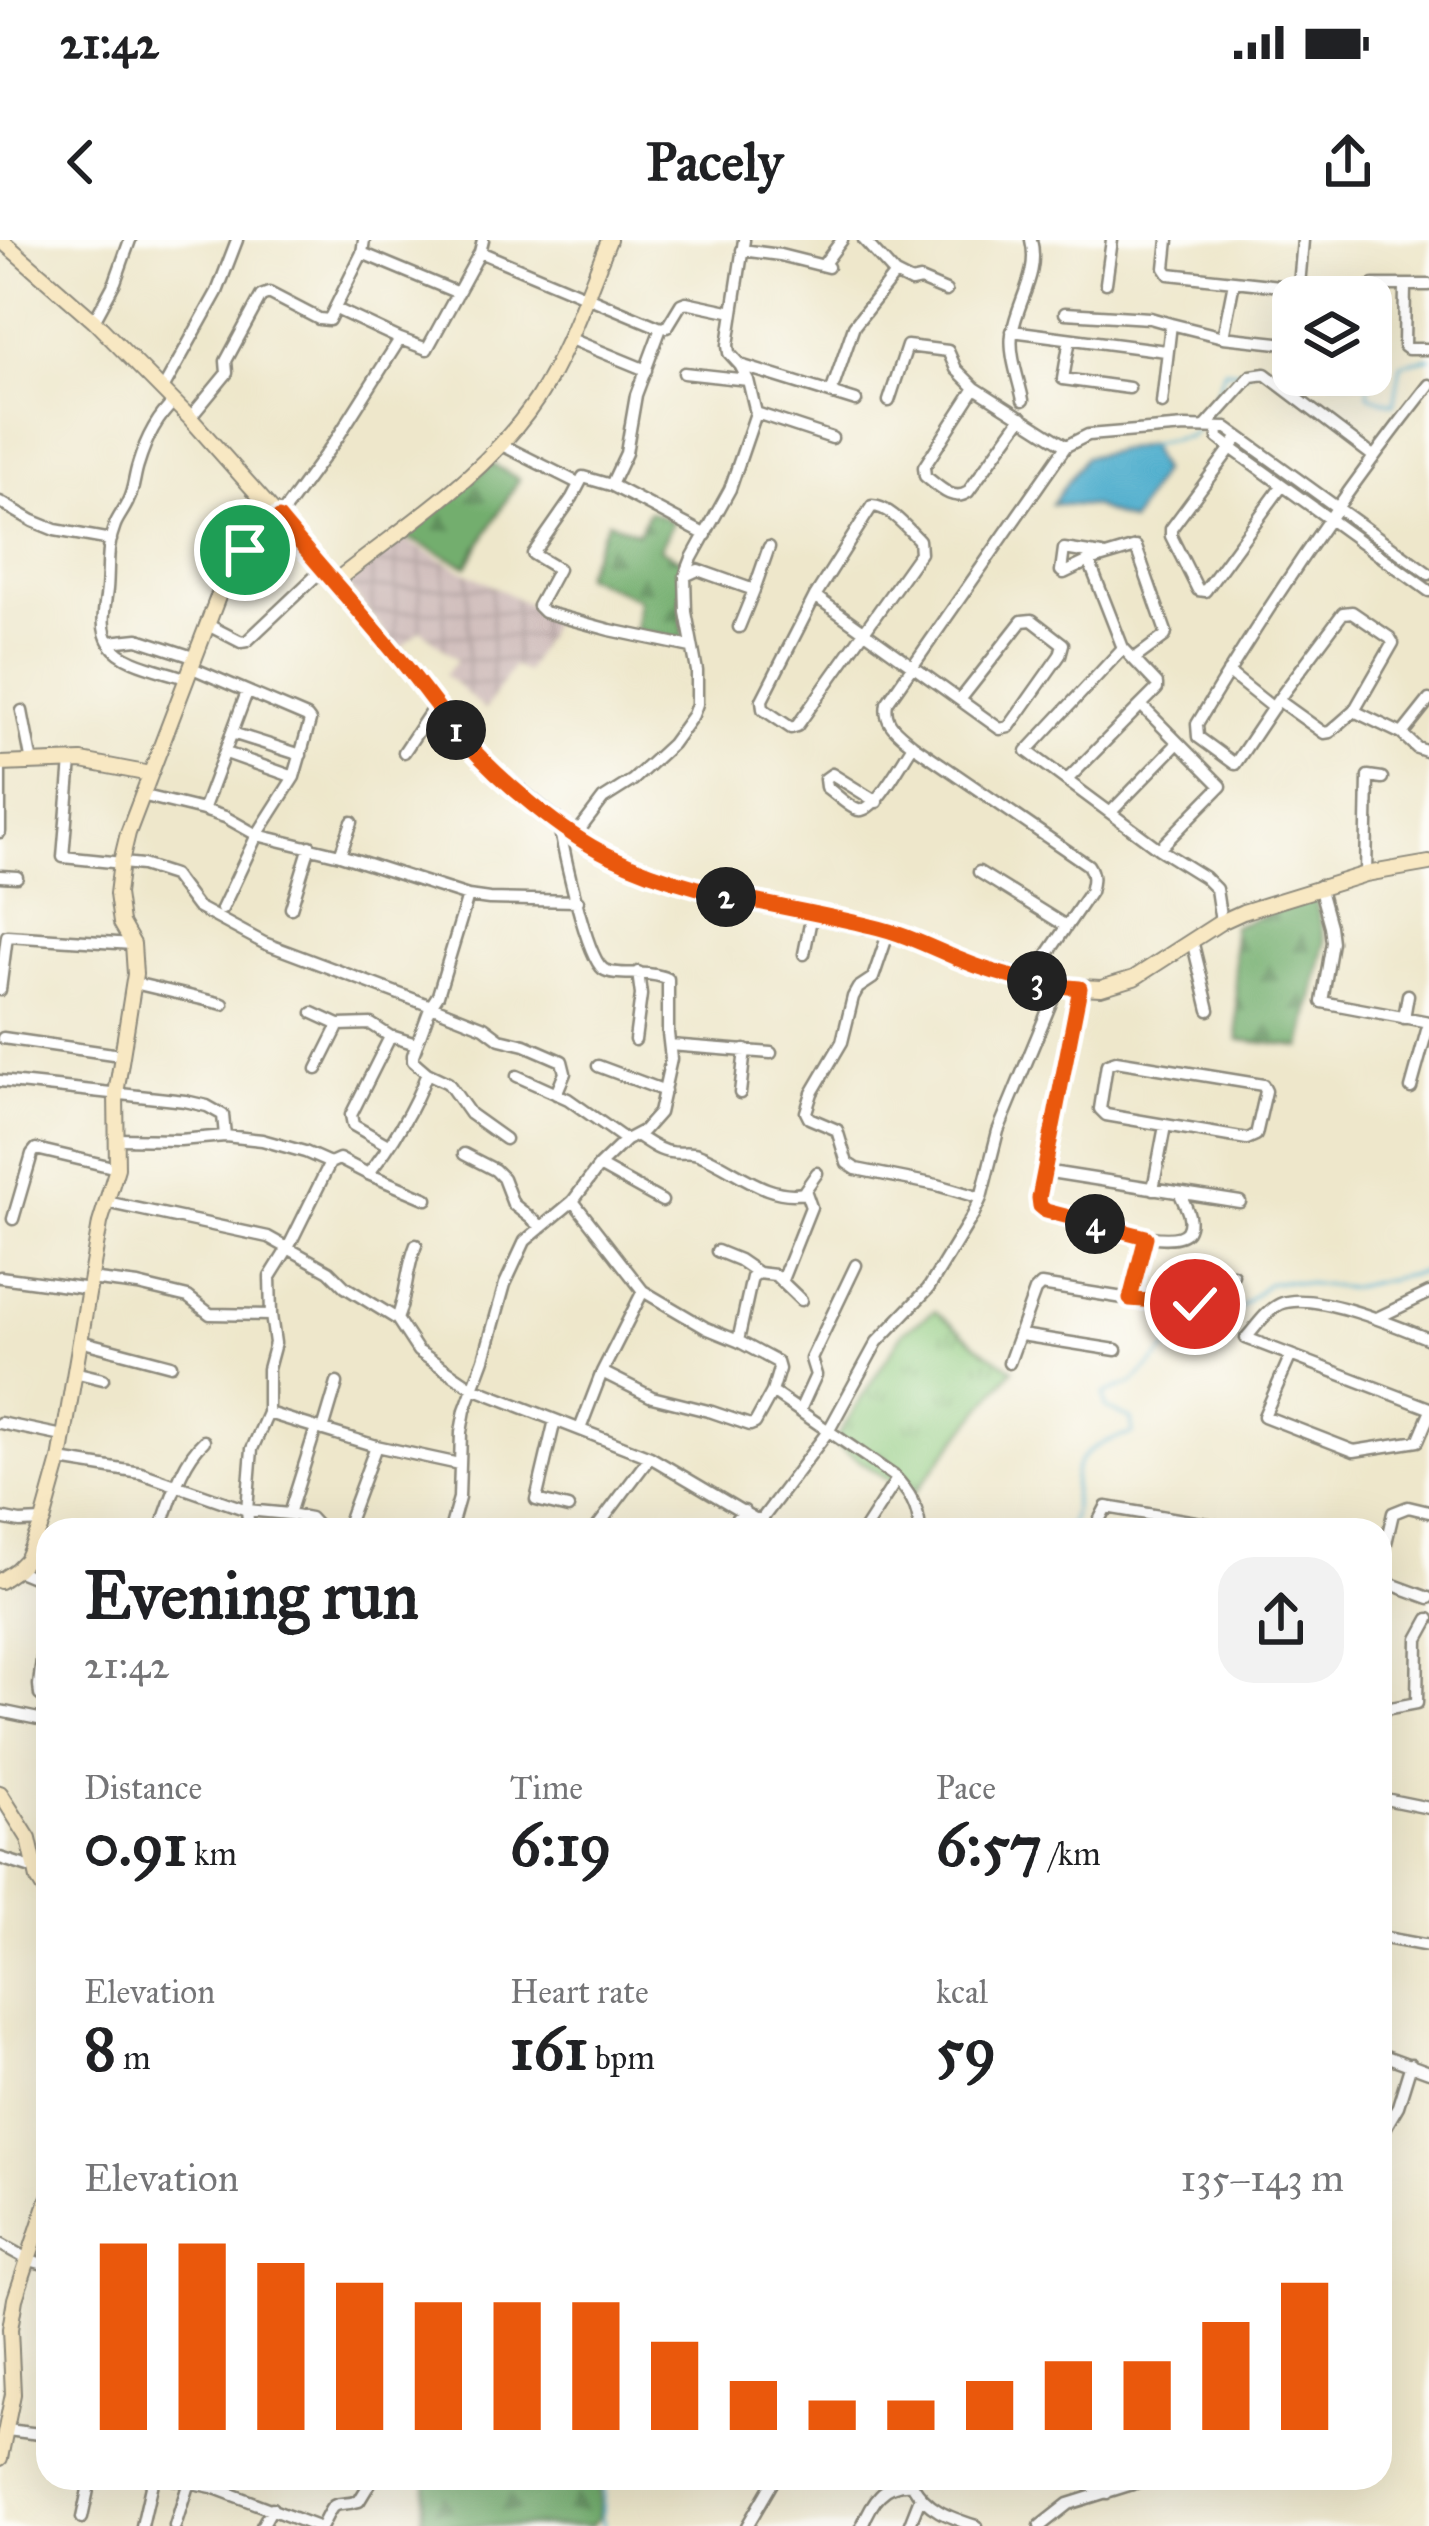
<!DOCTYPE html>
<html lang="en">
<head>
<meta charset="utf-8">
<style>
  body { margin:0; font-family:"IM FELL Great Primer",serif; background:#f2f2f2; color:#202124; height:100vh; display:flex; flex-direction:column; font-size:45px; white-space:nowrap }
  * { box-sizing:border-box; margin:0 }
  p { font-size:39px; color:#757577 }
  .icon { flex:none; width:66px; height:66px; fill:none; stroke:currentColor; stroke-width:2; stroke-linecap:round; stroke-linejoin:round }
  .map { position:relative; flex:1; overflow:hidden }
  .panel { position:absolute; left:36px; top:1278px; width:1356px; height:972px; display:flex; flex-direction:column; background:#fff; border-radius:36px; box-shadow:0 12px 48px #0002 }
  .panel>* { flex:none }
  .buttons { position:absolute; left:1272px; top:36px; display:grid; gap:24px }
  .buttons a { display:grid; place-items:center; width:120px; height:120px; border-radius:24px; background:#fff; box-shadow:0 12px 48px #0002; font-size:60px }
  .pin { position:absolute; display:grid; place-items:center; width:102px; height:102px; color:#fff; margin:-51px; border:6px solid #fff; border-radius:50%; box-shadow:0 3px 12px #0007 }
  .km { position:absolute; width:60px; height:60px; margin:-30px; border-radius:50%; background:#222; color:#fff; font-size:33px; line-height:60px; text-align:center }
  .round { display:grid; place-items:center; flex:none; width:126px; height:126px; border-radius:36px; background:#f2f2f2 }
  .summary { display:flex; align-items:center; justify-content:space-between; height:204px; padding:0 48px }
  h1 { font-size:66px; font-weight:700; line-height:90px }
  .stats { display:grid; grid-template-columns:repeat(3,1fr); gap:18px; height:204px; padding:12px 48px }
  .stats div { display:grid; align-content:center }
  .stats b { font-size:60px; font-weight:700 }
  .stats small { font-size:33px; font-weight:400 }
  .stats p { font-size:33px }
  .chart { height:336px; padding:24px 48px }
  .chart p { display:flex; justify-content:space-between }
  .chart svg { width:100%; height:216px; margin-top:12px; stroke:#ea580c; stroke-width:6 }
  .status { display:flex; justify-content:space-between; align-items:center; height:84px; padding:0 60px; background:#fff; direction:ltr }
  .status svg { height:33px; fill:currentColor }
  header { display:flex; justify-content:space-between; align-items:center; height:156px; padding:0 48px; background:#fff; font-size:54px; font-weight:700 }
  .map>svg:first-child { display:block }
</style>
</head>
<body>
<div class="status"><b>21:42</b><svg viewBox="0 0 49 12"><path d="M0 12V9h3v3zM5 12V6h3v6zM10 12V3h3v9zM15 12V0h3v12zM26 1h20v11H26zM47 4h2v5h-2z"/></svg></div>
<header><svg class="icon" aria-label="back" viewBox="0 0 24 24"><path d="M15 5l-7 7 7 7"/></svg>Pacely<svg class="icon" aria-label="share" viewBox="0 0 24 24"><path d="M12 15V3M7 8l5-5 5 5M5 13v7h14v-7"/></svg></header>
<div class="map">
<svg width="1429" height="2286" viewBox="0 0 1429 2286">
  <defs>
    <pattern id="industrial-grid" width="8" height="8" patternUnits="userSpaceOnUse" patternTransform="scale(3)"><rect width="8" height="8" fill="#d1bfbd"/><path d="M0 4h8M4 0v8" fill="none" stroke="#b4a4a3"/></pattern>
    <pattern id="grass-tufts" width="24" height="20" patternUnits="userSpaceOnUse" patternTransform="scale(3)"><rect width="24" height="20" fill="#8fca7f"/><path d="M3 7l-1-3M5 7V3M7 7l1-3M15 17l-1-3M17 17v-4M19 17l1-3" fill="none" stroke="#75a468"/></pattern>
    <pattern id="forest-firs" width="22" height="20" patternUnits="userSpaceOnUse" patternTransform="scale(3)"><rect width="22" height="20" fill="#73ae6e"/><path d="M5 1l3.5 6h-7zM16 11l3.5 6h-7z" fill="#5f8e5b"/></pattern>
  </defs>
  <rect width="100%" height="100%" fill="#fdfcf7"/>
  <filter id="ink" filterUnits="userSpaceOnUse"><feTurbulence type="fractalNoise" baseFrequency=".00833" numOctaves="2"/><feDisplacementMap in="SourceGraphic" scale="24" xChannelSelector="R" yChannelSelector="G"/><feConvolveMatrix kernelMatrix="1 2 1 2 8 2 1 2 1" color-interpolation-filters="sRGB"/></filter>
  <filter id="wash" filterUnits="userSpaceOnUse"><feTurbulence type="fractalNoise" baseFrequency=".004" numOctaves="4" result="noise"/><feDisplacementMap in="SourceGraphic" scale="48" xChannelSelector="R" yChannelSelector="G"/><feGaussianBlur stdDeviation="2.7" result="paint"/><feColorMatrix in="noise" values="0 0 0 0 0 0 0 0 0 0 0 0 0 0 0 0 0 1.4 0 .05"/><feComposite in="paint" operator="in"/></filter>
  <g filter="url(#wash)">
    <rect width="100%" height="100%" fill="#eee7cb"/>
    <path fill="url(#industrial-grid)" d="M398,297l157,81 -29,54 -13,-6 -28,44 -40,-35 12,-15 -36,-30 -22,20 -57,-71z"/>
    <path fill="url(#grass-tufts)" stroke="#5d7a55" stroke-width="3" d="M935,1071l52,42 26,16 -101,127 -79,-53 71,-112z"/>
    <path fill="url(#forest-firs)" stroke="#4f6c4c" stroke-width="3" d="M492,224l27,15 -52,87 -64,-30z
      M649,271l24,11 -13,27 25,13 -4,46 3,32 -48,-10 2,-31 -55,-24 25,-54 30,12z
      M1315,657l10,46 -23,104 -64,-7 -5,-114z
      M427,2238h173l-1,40 -9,8h-169z"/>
    <path fill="#4faecd" stroke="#3d6c7c" stroke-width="3" d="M1148,204l13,27 -30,51 -39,-16 -40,-2 33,-47z"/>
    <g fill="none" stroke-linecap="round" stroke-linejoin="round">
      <path stroke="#4faecd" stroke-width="3" d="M1274,134l19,1
        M1296,135l73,8 -1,12 26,9 7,-40 28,-6
        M1206,179l19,-49 22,2
        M1150,207l4,-4 36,-7 5,-6
        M1068,1290c10,-17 4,-31 6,-50 2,-30 33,-41 59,-46l-2,-15 -25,-11 -2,-14 29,-11 37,-37 31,-3 66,-59 18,-3 63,7 75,-16 6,-5
        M604,2286l-2,-10 3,-38"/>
    </g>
  </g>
  <g filter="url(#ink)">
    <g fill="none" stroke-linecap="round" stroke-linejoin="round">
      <g stroke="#8c897b" stroke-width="15">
        <path id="street" d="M483,0l-3,12 181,76 -25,67 -10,58 -15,32 -28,-8 -11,21 -39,56 25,15 -20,37 6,6 66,18 81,17
          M864,0l31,34 16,8 9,-2 26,11
          M1168,0l-3,28 4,6 130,14
          M742,10l38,5 48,12
          M362,13l96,40
          M823,25l19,-25
          M1106,43l6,-43
          M1373,45h56
          M1405,46l-1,60 4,3h21
          M1298,57l5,-57
          M336,69l64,30
          M1065,73l85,5 21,6
          M94,81l21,-39 15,-42
          M661,88l6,-1 14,-23 5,-2 47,10
          M1012,91l154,20
          M1223,97l11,-55
          M568,98l78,32
          M1070,99l-7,40 66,9
          M740,125l116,36
          M684,133l64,7
          M1429,145c-85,107 -162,222 -232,339l1,13 37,27 43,-64 46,33 6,-1 24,-21 48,23 15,14 12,4
          M975,148l-51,79 1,9c12,9 28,27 43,16l54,-75
          M163,149l54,-97 20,-52
          M831,153l23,-67 41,-52
          M1023,160c-4,-20 -14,-45 -11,-66 5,-33 28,-60 19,-94
          M889,161l18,-55 41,5 8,18 19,19 91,58
          M174,162c-18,16 -29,40 -36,63 -4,12 -4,25 -10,36 -3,8 -10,16 -13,24 -9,22 -6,42 -8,64 -2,18 -8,38 3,55 13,20 53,26 75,34
          M1162,163l9,-79 52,13 64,7 5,-3 1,-6
          M756,173l76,25
          M190,178l37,-45 -1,-12 35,-65 8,-3 50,26 10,1 33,-67 2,-13
          M1206,186l45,-50 14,-2 108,82
          M1217,188l1,10 13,10 198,143
          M1239,197l-68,92v7l27,54 7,1 77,-105
          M500,204l78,39
          M611,245l95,50
          M0,262l33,19 22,9 56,10
          M872,266c17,0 35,22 47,34l1,13 -123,173 -6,2 -28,-19 -1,-9 53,-104z
          M279,278l59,-81 62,-98 27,10 53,-97
          M1089,321l-25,12 -3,-2 3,-22 38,6
          M685,336l13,-6 56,20 -15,37
          M754,350l15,-43
          M815,356l185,133 9,-2 51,-72 3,-11 -31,-24 -10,1 -62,79
          M206,384l35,18 6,-1 75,-71
          M109,402l29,-3 55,18
          M1123,408l-34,-87 47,-14 30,85 -1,4 -31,23
          M190,427l117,50 3,4 -16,56 -37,58 -35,74
          M1228,432l45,36
          M1278,460l65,-87 9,-1 38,26 3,5 -39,68
          M22,471l10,52
          M232,493l69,22
          M1402,494l27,-34
          M404,512l32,-48
          M226,513l68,24
          M71,521l-8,96 79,8 31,10 24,32 67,36 167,63 -18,49v6l14,12c-13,35 -35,72 -59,101l-29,-15 -9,4 -25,-11 -43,-12 -37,-4 -45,4 -64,-1
          M1067,540l74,-75
          M141,555l62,15 22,7 32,18 83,20 128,41 21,3 89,2
          M877,562l-45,-28 -7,5 1,8c9,6 22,20 32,23 17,4 45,-51 55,-65
          M203,570l44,-118
          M1111,572l67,-69
          M0,592v-68
          M575,596l28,-37 30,-19 39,-36 21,-29 4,-11v-33l-11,-59 -1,-36 7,-18 38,-69 26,-76 -8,-33 -8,-15 -11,-12 -1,-8 16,-105
          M1159,609l62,-63 -80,-81 16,-16v-5l-34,-36 -96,103 132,98 45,28 12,12 5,33
          M340,615l12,-33
          M979,632l87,54
          M1366,634l2,-98 14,2
          M0,636l17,1
          M1319,646l11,40 2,16 -10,60 107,20
          M468,656l-30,99 -7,11 53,21 16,12 25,6 37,16 3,12 -9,21
          M291,668l19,-62
          M889,691l-16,47 -15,10 -5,9 -11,45 -30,51 -6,19 3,6 28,12 10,33 9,6 81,16 44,13
          M1192,700l17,70
          M804,714l8,-40
          M1038,741l7,-23 45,-66c3,-11 4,-18 -2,-27l-175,-120c-15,-13 -30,-21 -26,-42l179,-257 22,-11 97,-8 42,1 202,146
          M134,743l89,21
          M1080,748l-41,210 1,8 6,5c23,6 127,41 141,20 7,-12 -2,-26 -7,-37
          M0,750l7,-54 126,8
          M313,773l26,12 32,-1 20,13
          M1404,778l4,-23
          M3,798l117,17
          M635,800l6,-45 -3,-23
          M670,805l101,8
          M1116,821l147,24 3,6 -10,44 -9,4 -141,-24 -6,-6 7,-45z
          M598,826l67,25
          M317,829l22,-44
          M427,833l21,10 22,31 35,25
          M517,836l51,23 58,41
          M0,841l185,20 22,5 16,9 2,21
          M1411,848l18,-65
          M740,853l5,-43
          M636,895c10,6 22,16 34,17 10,2 18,-1 28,2 36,13 66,46 106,39
          M388,905l-35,-20 -2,-10 38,-76 5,-2 22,7
          M464,914l31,16 8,8 10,26 29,23
          M599,926l63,35
          M1044,931l196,31
          M368,934l59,25
          M1153,949l12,-63
          M573,961l70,90 63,37 32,13 39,21 2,7 -7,23 122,84c16,17 24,30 26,54
          M106,962l162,35 61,34 16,16 52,32 21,32 55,37 177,69 105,62h7l67,-89 48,-88 51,-53 45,-74 8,-17 17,-67 60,-145
          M13,979l19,-65 4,-5 81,19
          M717,1011l22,9 19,13
          M0,1037l90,12
          M90,1039l48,6 50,12 22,17 61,1
          M782,1040l29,-73 -6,-17 12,-17
          M1130,1059l16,-62
          M1377,1078l52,-25
          M397,1079c10,-24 9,-50 19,-74
          M1021,1095l95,15
          M1429,1099c-32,-13 -117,-49 -149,-35 -13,6 -24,23 -34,34l183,70
          M80,1101l91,24
          M738,1101l14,-64 6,-4 17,2 26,25
          M1291,1115l-27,61 90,35 64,-10 11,-26
          M1009,1123l26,-72 6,-6 89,14 65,5 5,-1 33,-28
          M74,1132l29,7
          M602,1132l50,25 60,15 38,13 5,-2 17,-31
          M800,1170l16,-35 -5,-16 45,-94
          M268,1173l108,33 83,18
          M555,1180l-19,80 32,8
          M0,1183l63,13
          M580,1189l22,-57 41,-81
          M323,1190l14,-47
          M60,1220l81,13 106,37 42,4 27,-86
          M289,1274l21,4 11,12
          M0,1278l20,4 23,-1
          M160,1290c11,-29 21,-68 44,-89
          M249,1290l-2,-20 5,-61 16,-36v-44l7,-26 -4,-28 -1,-38 18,-29 42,-85
          M345,1290l31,-84
          M450,1290l9,-32 2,-66 4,-22 19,-51 21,-75 20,-43 48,-40 26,-35 27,-26 17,-9 16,-18 12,-54 -3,-26v-54c-20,-10 -52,-1 -65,-10 -17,-13 -40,-120 -44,-145
          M595,1290l55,-73
          M726,1290l18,-19
          M864,1290l33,-51
          M1094,1290l12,-23 137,23
          M1380,1329l13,-56 15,-6 21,5
          M16,1330l32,13
          M1380,1340l49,18
          M48,1368l-9,77 1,10 8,5
          M1380,1470l37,-7 1,-64 11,-20
          M0,1471l48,10
          M1380,1558l49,10
          M0,1618l35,11
          M1380,1697l49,9
          M1380,1814l49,18
          M1380,1897l18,-31 13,-42
          M0,2004l29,16 19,5
          M7,2190l41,5
          M168,2238l44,9 103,39
          M1074,2238l33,15
          M912,2244c15,26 36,33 64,42
          M82,2278l7,-33 13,-7
          M142,2286l11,-48
          M175,2286l14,-44
          M262,2286l10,-18
          M322,2286c15,-31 9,-17 37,-25l14,-23
          M747,2286l28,-48
          M862,2286c10,-24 21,-44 50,-42l1,-3
          M909,2286l11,-28
          M1040,2286l28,-22 74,-23 74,-3"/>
      </g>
      <g stroke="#8c897b" stroke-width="18">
        <path id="secondary" d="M1,0l93,81 96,97 89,100 118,139 69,86 21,21 88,72 29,18 25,11 98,32 162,34 35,11 30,15 29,10 75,19 43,2 33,-10 87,-56 22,-10 123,-38 63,-11
          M333,343c71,-57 153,-107 204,-184 31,-48 50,-106 72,-159
          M0,524l82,-3 68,13
          M0,1341l16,-11 10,-10 17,-39 17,-61 40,-237 17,-55 -1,-74 19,-120 -2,-30 -12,-21 -4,-29 4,-32 7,-29 96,-252 21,-31 34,-32
          M0,1553l29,46 9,40 10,16
          M0,2218l13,-64 -3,-65 5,-30 33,-100"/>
      </g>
      <use href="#street" stroke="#fff" stroke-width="10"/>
      <use href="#secondary" stroke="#f8e8c3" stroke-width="14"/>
    </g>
  </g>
  <g fill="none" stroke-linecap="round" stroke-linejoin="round" filter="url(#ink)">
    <g stroke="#fff" stroke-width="24">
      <path id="route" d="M245,310l34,-32c39,47 80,92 119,139 23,27 44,58 68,85 34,38 96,91 142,113 83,41 175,49 263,71 31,7 57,20 85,32 38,16 83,27 124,30l-41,210 1,8 6,5 100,26 -16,62 65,5"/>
    </g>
    <use href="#route" stroke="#ea580c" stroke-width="15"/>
  </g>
</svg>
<div class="buttons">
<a><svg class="icon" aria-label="layers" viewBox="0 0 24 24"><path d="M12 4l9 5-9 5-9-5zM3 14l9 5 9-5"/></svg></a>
</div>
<div class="pin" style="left:245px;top:310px;background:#1e9e55"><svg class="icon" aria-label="arrive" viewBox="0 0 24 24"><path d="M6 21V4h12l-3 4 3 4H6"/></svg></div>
<div class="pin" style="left:1195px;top:1064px;background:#d93025"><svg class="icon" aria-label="check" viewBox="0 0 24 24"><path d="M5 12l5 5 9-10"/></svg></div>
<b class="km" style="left:456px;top:490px">1</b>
<b class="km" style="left:726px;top:657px">2</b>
<b class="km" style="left:1037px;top:741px">3</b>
<b class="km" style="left:1095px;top:984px">4</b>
<section class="panel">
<div class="summary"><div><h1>Evening run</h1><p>21:42</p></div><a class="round"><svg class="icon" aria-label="share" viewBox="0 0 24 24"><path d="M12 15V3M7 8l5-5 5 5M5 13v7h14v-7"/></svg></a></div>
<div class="stats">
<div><p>Distance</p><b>0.91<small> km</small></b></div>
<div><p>Time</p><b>6:19</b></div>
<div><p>Pace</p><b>6:57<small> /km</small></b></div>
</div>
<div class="stats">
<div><p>Elevation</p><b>8<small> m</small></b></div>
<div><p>Heart rate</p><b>161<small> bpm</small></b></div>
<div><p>kcal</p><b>59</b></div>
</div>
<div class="chart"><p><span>Elevation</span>135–143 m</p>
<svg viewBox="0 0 160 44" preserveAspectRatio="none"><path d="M5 44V6M15 44V6M25 44V10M35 44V14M45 44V18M55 44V18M65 44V18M75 44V26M85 44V34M95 44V38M105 44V38M115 44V34M125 44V30M135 44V30M145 44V22M155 44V14"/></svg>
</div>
</section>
</div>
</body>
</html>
